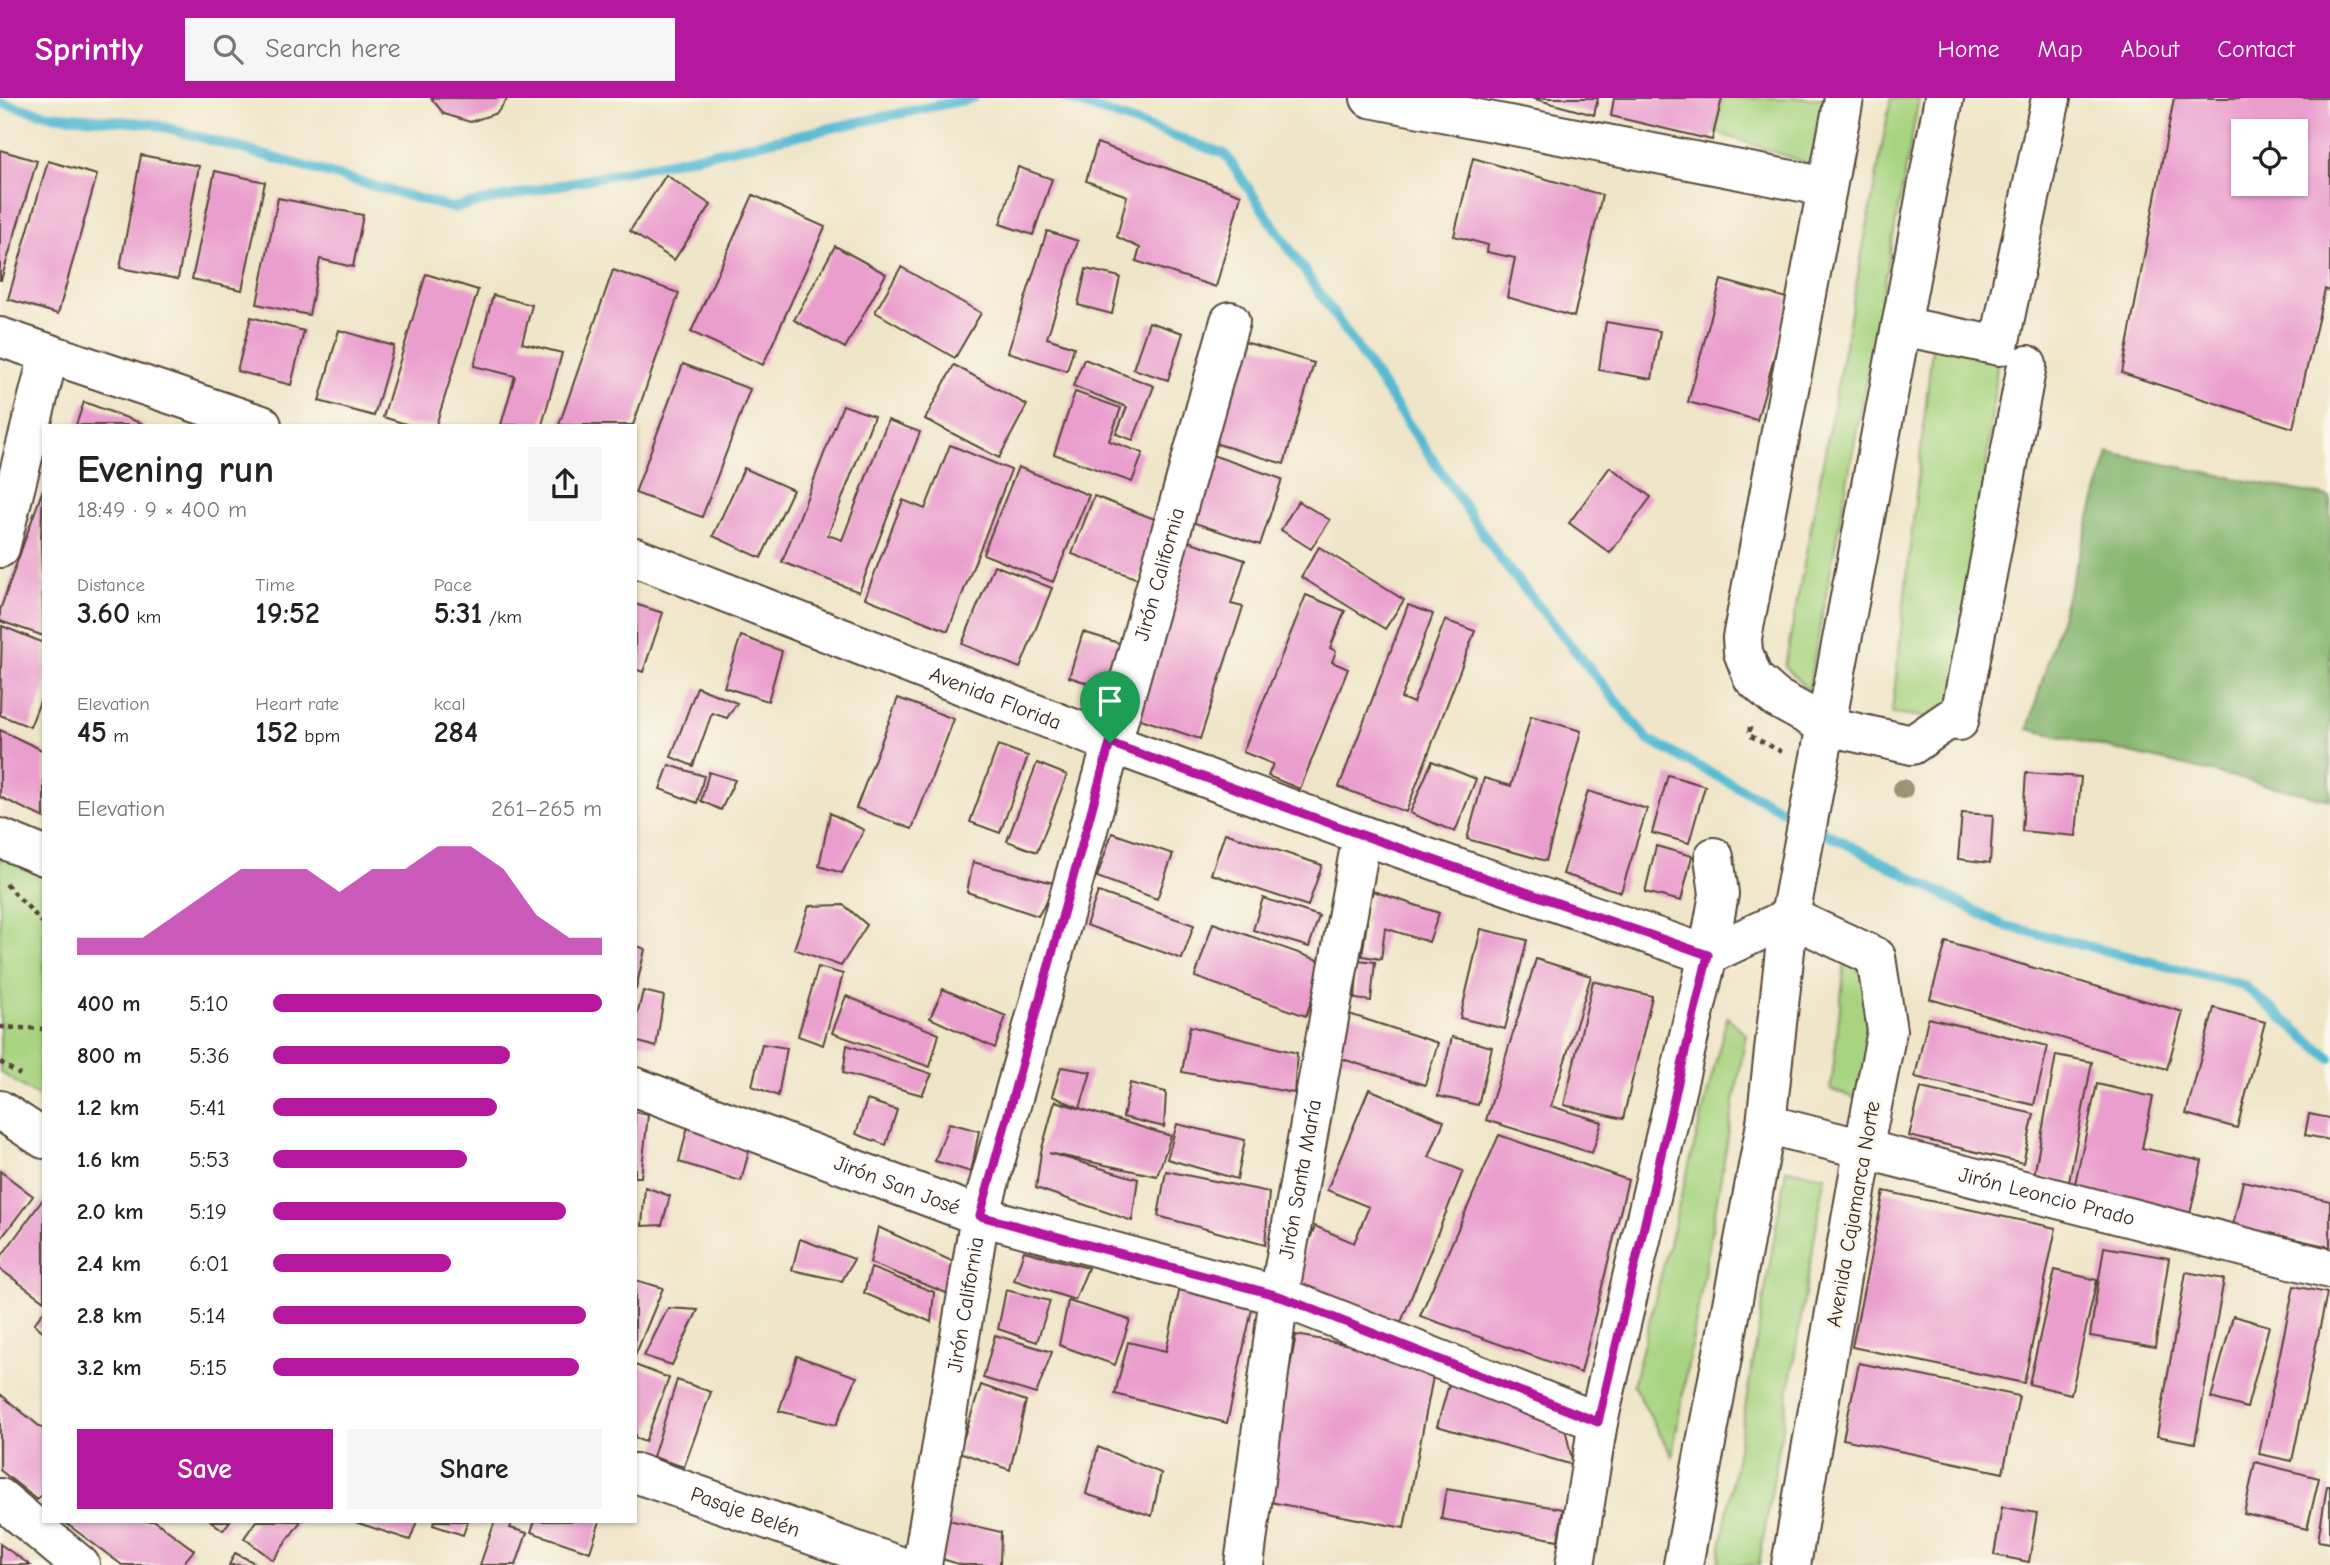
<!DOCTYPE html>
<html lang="en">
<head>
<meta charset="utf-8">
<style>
  body { margin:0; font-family:"Comic Neue",sans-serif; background:#f6f6f6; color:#222; height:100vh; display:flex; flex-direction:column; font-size:26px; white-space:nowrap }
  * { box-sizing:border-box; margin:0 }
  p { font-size:23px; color:#767676 }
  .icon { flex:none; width:38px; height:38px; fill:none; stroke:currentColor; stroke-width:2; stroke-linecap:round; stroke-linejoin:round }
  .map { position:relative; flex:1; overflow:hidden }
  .side { position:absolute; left:42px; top:326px; width:595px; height:1099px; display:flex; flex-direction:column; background:#fff; border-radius:0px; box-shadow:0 2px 5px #0004 }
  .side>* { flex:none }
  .fabs { position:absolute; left:2231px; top:21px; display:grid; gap:14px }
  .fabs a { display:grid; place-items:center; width:77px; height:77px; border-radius:0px; background:#fff; box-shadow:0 2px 5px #0004; font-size:35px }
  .pin { position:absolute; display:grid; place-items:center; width:60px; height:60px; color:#fff; margin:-72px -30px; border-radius:50% 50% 50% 0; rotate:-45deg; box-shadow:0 0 7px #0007 }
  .pin .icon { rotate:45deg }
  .round { display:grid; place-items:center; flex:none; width:74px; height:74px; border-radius:0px; background:#f6f6f6 }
  .head { display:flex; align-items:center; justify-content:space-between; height:119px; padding:0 35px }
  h1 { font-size:38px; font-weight:600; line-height:52px }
  .figures { display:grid; grid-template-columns:repeat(3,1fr); gap:10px; height:119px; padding:7px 35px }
  .figures div { display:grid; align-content:center }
  .figures b { font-size:30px; font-weight:600 }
  .figures small { font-size:19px; font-weight:400 }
  .figures p { font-size:19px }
  .chart { height:196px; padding:14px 35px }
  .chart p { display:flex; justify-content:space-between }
  .chart svg { width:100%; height:126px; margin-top:7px; fill:#b5179e; opacity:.7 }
  .button { display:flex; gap:14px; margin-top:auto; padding:14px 35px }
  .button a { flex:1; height:80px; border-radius:0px; background:#b5179e; color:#fff; font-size:28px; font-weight:600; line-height:80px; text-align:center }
  .button a+a { background:#f6f6f6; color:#222 }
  ul { padding:0 35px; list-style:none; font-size:23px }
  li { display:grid; grid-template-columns:112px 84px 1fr; align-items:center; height:52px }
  li i { height:18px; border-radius:9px; background:#b5179e }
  header { display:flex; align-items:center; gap:42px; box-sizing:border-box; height:98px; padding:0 35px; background:#b5179e; color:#fff }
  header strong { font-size:33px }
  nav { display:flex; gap:38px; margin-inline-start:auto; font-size:24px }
  .search { width:490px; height:63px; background:#f6f6f6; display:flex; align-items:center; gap:18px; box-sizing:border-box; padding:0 24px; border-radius:0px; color:#767676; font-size:26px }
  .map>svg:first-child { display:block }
</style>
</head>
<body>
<header>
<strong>Sprintly</strong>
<div class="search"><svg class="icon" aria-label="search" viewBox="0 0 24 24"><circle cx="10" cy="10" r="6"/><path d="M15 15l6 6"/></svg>Search here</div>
<nav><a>Home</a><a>Map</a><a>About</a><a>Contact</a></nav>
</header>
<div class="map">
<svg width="2330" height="1467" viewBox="0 0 2330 1467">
  <rect width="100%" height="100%" fill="#fbf7ec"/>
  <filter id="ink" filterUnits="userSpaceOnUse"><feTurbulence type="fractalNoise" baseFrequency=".0143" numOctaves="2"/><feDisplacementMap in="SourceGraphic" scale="14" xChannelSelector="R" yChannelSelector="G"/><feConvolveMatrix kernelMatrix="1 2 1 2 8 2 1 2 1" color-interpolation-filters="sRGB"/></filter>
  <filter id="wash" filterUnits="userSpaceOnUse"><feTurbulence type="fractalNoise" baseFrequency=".00686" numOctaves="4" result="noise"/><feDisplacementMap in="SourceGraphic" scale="28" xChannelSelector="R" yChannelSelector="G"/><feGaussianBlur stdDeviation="1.57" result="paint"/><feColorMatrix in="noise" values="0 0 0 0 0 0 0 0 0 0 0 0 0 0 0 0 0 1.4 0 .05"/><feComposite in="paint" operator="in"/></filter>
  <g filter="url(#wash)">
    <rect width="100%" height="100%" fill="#efe5c8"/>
    <path fill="#a8d481" stroke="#727f50" stroke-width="2" d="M1722,0h102l-14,66 -95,-32z
      M1891,0h28l-111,593 -23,-25z
      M1933,241l66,7 -40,375 -67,-8z
      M0,753l44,19v230l-44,-28z
      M1845,863l36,25 -8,118 -42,-14z
      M1727,919l19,17 -74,422 -39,-71z
      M1786,1071l39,7 -66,389h-41z"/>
    <path fill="#86b66f" stroke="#607046" stroke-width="2" d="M2109,355l221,44v303l-302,-71z"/>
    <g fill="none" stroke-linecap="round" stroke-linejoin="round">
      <path stroke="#55bad3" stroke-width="10" d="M1065,0l160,56 276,406 147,180 354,185 241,60 87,73
        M0,5l50,12 103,9 299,84 521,-110"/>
    </g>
    <g id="blocks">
      <path fill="#ea9ecd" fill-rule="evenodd" d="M431,0h77l-11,15 -27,9 -26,-8z
        M1531,0h67l-4,17z
        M1614,0h108l-10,42 -101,-24z
        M2174,0h156v193l-5,-2 -32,139 -171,-55zM2244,33h52v53h-52z
        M1097,45l144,52 -25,92 -80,-26 4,-13 -23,-11 10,-41 -41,-15z
        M0,52l37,11 -36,119h-1z
        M141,57l58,11 -21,113 -58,-11z
        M1473,60l129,37 -28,122 -67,-20 8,-39 -28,-6 1,-7 -34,-9z
        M48,63l49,14 -39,139 -50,-15z
        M1018,69l34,12 -19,56 -33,-11z
        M215,73l50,11 -23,108 -50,-11z
        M666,77l45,30 -37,55 -44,-29z
        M753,97l72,32 -62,138 -72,-33z
        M278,100l85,17 -10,52 -33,-8 -11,56 -52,-11z
        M1047,133l31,10 -31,97 27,9 -7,24 -59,-19z
        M835,148l51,28 -41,74 -51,-28z
        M901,169l80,46 -26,45 -80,-46z
        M1086,171l34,8 -8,37 -34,-9z
        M613,172l66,23 -46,132h-74z
        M426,176l52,16 -42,135h-27l-26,-8z
        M1721,182l69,19 -33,121 -69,-18z
        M493,197l39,10 -10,38 40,10 -20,72h-41l14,-49 -41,-10z
        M251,219l53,14 -13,54 -54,-14z
        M1149,224l34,11 -15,47 -35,-11z
        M1606,224l54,9 -8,48 -53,-9z
        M339,232l55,16 -20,70 -55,-15z
        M1245,244l69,21 -30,101 -70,-21z
        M1084,261l70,27 -21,54 -17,-6 11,-27 -54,-21z
        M683,266l67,25 -48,128 -67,-24z
        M954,267l73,40 -28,53 -74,-39z
        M1075,294l46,16 -12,33 34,12 -11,29 -78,-28z
        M84,304l62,23h-70z
        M843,307l31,11 -46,119 14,5 46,-120 32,12 -61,160 -77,-30z
        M950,347l61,25 -63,161 -83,-33 38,-98 22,9z
        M1212,357l70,24 -22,66 -71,-24z
        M1018,369l71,28 -36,87 -70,-28z
        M1610,369l41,30 -41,56 -41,-30z
        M744,370l49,22 -32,68 -48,-22z
        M43,391l-2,51 3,96 -44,-15v-11z
        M1094,398l66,25 -22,58 -66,-25z
        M1298,403l32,19 -19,29 -30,-19z
        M1188,443l57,19 -14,44 12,3 -43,132 -68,-23z
        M1319,449l85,53 -19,29 -84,-52z
        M994,467l58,23 -32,80 -58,-24z
        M1306,497l39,16 -15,37 6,3 -4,11 16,7 -48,120 -32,-13 5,-12 -30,-12z
        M635,506l28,9 -20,59 -8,-3z
        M1408,507l25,9 -32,84 12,5 32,-83 30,11 -69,181 -67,-25z
        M2,528l42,17v48l-14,36 -30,-12z
        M1083,534l39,12 -15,45 -38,-12z
        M741,538l41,15 -14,50 -44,-14z
        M697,589l40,16 -10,15 -15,-5 -19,53 -22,-9z
        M898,600l56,21 -42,110 -56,-21z
        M1531,618l50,15 -35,130 -79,-22 17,-61 27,8z
        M0,632l44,21v67l-44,-21z
        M998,647l30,11 -28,77 -30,-11z
        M1432,663l44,18 -21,53 -45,-19z
        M1037,665l30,12 -30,77 -30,-11z
        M669,667l35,11 -7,27 -37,-14z
        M709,674l26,8 -14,30 -20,-9z
        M2026,675l55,4 -5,59 -54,-5z
        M1668,677l37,11 -16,57 -37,-10z
        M1588,693l59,18 -26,83 -58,-18z
        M830,715l34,17 -22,43 -23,-7z
        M1962,715l31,2 -3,48 -32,-4z
        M1112,735l61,21 -16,45 -60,-22z
        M1225,735l97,32 -14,41 -97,-32z
        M1656,748l36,10 -11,45 -36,-9z
        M973,764l84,22 -19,32 -71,-24z
        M1373,793l66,22 -10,29 -44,-14 -4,31 -19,-3 5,-34 -3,-1z
        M1098,794l96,33 -12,34 -96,-34z
        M1263,800l56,18 -10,31 -56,-17z
        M844,807l23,20 -26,41 -47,-17 15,-43z
        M1213,825l111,39 -18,54 -111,-39z
        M1481,831l46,11 -22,89 -45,-11z
        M1946,844l237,70 -16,57 -237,-70z
        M635,847l10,4 -9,40h-1z
        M1536,861l55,17 -40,130 51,16 -10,31 -106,-33z
        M1358,862l17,2 -4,39 -16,-2z
        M818,869l25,7 -20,71 -25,-9z
        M1593,883l59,15 -29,123 -59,-14z
        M943,891l63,27 -11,32 -65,-30z
        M643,893l21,5 -8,51 -21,-6v-17z
        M846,898l93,38 -9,33 -98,-34z
        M2214,910l51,14 -28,106 -51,-14z
        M1346,915l92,30 -13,42 -92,-29z
        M1928,920l120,28 -14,59 -119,-28z
        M1190,928l107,27 -3,40 -112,-21z
        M1452,939l40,10 -14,58 -40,-9z
        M762,946l25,4 -9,48 -26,-10z
        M847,947l85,29 -10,21 -79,-22z
        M2056,957l36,7 -23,120 -35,-6z
        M1061,969l30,5 -11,36 -28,-12z
        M1130,985l36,9 -2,35 -41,-10z
        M2097,986l56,13 -11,51 60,13 -12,53 -116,-26z
        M1921,990l113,26 -11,49 -114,-27z
        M1369,991l75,32 -15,36 34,14 -66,161 -96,-40 1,-34 13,-32 39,17 15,-36 -42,-17z
        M867,1002l30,10 -11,35 -30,-11z
        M1055,1003l116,35 -14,40 -108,-23 89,26 -6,42 -96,-33 5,-36z
        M635,1014l13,3 -7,62h-6z
        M2309,1016l21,4v22l-25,-5z
        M689,1024l62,22 -10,37 -62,-19z
        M949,1025l30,8 -8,41 -36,-11z
        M1177,1026l68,16 -8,39 -70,-20z
        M1499,1037l129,45 -47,193 -161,-57z
        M0,1073l33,25 -33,44z
        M1166,1073l103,21 -4,53 -107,-29z
        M2243,1083l87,20v46l-97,-22z
        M645,1089l25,9 -8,29 -20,1z
        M1884,1093l172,37 -32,155 -172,-36z
        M44,1100v103l-44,-32v-11z
        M878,1129l76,35 -5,32 -79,-31z
        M800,1141l54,20 -12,22 -50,-11z
        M2104,1149l65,11 -14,89 -65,-11z
        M1024,1153l64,17 -13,32 -61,-20z
        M871,1170l63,24 -3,30 -67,-29z
        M2055,1172l42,10 -26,114 -42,-10z
        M2186,1174l38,7 -29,164 -38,-7z
        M635,1182l28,8 -28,68z
        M1181,1185l73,17 -27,123 -112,-29 13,-52 38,9z
        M2294,1188l33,7 -35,168 -33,-7z
        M1006,1192l44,11 -13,41 -39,-13z
        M1068,1203l62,19 -15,45 -56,-20z
        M668,1210l30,2 -26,55 -28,-9z
        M44,1213v21l-10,-8z
        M2233,1218l36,10 -22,82 -36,-10z
        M995,1237l57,17 -16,42 -53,-16z
        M1296,1237l140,26 -32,167 -139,-27z
        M797,1258l60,21 -21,48 -57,-14z
        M1859,1265l160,33 -16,77 -160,-34z
        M635,1267l34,13 -24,64 -10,-4z
        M677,1282l34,12 -27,75 -31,-10z
        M1449,1286l114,34 10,47 -136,-39z
        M981,1287l45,16 -16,69 -51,-18z
        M0,1296l44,36v62l-7,8 -37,-30z
        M1098,1349l63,26 -9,43 -66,-22z
        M2255,1364l64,16 -12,51 -63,-15z
        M2327,1388h3v57l-12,-2z
        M1446,1391l117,20 -5,31 -117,-21z
        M2002,1409l35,6 -8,49 -35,-7z
        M940,1420l61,14 -1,33h-38l-30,-9z
        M63,1423h92l39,29 -12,15h-60z
        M211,1423h19l-7,9z
        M256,1423h45l-28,39 -29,-22z
        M352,1423h65l-7,19z
        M434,1423h34l-5,14 -30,-10z
        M495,1423h18l-3,7 17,5 -11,32h-36z
        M535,1423h65l-10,31 -59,-20z
        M0,1446l30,21h-30z
        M235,1455l24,12h-30z"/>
    </g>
  </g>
  <g filter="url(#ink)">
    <use href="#blocks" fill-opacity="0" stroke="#564638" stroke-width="2"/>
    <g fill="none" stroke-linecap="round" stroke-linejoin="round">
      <g stroke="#564638" stroke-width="42">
        <g id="minor">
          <path d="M1370,0l457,89"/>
          <path d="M1844,0l-102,540 1,14 10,26 23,20 51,28 85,19 36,-25 11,1 68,-356"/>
          <path d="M1901,228l98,20 52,-248"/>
          <path d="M0,239l262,88"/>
          <path d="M0,450l49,-194"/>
          <path id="s1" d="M635,459l475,186 252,92 346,120 82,-38 86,40 11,74 -24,120 -72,414"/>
          <path d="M0,740l44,18"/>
          <path id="s2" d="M635,989l345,129 299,80 319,126"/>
          <path d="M0,1012l44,29"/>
          <path id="s3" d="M1766,1026l564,145"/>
          <path id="s4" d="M635,1375l262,92"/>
          <path d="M0,1400l80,67"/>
          <path id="s5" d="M922,1467l58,-349 250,-895"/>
          <path id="s6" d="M1244,1467l35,-269 83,-461"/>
          <path d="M1575,1467l23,-143 110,-467 11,-61 -5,-37"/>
        </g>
      </g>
      <g stroke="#564638" stroke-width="42">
        <path id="highway" d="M1683,1467l83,-441 21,-192 157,-834"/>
      </g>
      <path stroke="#564638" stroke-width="4.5" stroke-dasharray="5 5" stroke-linecap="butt" d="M1750,629l-1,8 35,18
        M6,786l38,40
        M0,929l44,2
        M0,964l20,13"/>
      <use href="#minor" stroke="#fff" stroke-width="38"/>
      <use href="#highway" stroke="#fff" stroke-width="38"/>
    </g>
    <circle fill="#9b9578" cx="1903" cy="691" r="10"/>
  </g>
  <g fill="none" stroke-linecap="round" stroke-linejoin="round" filter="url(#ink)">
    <g stroke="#fff" stroke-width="14">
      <path id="route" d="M1110,645l252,92 346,120 -110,467 -319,-126 -299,-80z"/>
    </g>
    <use href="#route" stroke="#b5179e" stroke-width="9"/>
  </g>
  <g text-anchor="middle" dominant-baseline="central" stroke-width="6" stroke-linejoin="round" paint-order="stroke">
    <g font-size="21" fill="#3b2a1e" stroke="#fbf7ec">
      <text stroke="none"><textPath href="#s5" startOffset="1020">Jirón California</textPath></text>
      <text stroke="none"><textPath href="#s1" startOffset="387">Avenida Florida</textPath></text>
      <text stroke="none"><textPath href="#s6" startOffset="390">Jirón Santa María</textPath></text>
      <text stroke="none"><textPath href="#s2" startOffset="280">Jirón San José</textPath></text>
      <text stroke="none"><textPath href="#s3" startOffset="290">Jirón Leoncio Prado</textPath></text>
      <text transform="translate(1853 1116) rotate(-80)">Avenida Cajamarca Norte</text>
      <text stroke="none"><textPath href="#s5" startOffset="264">Jirón California</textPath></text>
      <text stroke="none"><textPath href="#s4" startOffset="117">Pasaje Belén</textPath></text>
    </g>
  </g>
</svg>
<div class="fabs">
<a><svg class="icon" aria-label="locate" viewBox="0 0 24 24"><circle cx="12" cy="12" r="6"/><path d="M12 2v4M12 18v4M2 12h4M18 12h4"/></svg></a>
</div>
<div class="pin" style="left:1110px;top:645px;background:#1e9e55"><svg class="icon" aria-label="arrive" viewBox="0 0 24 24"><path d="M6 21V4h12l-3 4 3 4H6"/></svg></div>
<section class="side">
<div class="head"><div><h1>Evening run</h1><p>18:49 · 9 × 400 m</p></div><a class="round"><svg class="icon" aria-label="share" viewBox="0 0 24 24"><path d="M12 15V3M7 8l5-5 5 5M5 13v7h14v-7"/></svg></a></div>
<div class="figures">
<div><p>Distance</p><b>3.60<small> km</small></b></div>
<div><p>Time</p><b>19:52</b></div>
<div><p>Pace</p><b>5:31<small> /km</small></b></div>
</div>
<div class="figures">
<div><p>Elevation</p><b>45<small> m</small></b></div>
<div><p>Heart rate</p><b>152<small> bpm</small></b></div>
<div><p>kcal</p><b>284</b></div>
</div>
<div class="chart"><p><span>Elevation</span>261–265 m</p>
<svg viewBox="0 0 160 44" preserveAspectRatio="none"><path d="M0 44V38L10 38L20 38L30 30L40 22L50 14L60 14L70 14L80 22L90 14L100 14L110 6L120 6L130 14L140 30L150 38L160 38V44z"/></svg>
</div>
<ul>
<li><b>400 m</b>5:10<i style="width:100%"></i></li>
<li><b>800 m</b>5:36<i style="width:72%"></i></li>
<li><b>1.2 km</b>5:41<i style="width:68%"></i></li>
<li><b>1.6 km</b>5:53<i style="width:59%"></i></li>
<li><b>2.0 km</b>5:19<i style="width:89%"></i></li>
<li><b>2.4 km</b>6:01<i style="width:54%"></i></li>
<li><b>2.8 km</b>5:14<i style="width:95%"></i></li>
<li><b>3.2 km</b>5:15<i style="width:93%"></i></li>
</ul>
<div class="button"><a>Save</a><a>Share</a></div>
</section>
</div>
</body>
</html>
